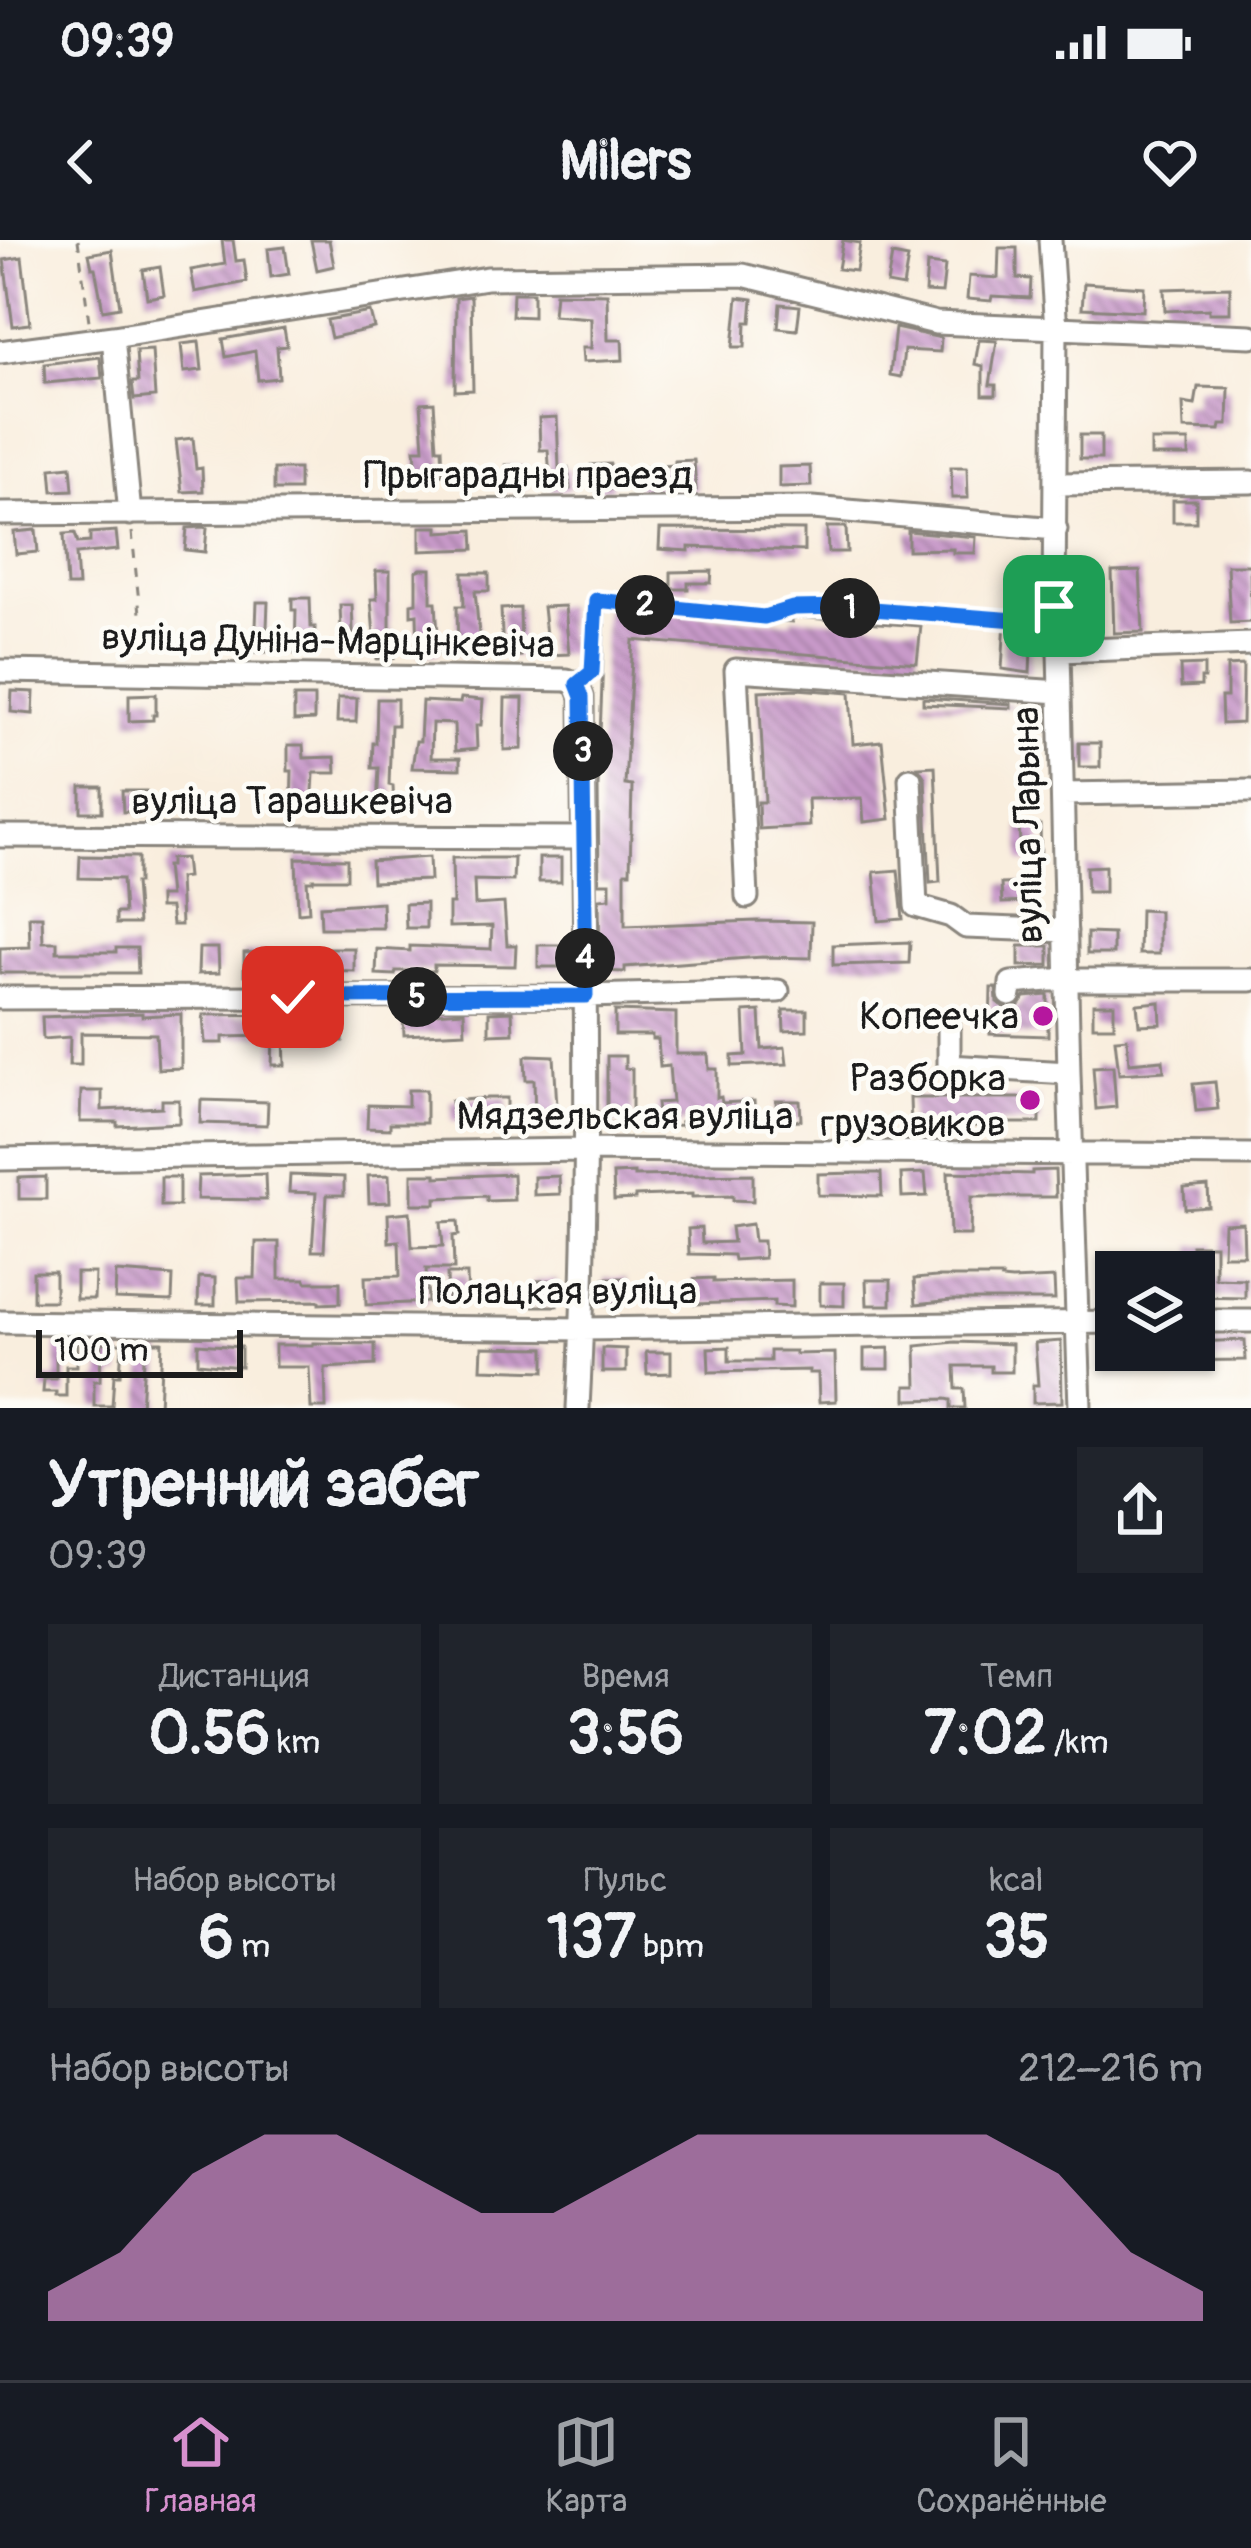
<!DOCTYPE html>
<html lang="ru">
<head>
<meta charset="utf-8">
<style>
  body { margin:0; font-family:Pangolin,sans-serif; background:#20242c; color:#f1f3f6; height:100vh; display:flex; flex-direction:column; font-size:45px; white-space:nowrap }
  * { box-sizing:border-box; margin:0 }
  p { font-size:39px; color:#9ea1a6 }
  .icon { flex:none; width:66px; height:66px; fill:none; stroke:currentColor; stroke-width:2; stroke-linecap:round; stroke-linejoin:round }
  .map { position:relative; height:1168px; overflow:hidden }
  .sheet { display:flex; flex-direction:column; background:#171b24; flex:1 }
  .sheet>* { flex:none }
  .buttons { position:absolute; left:1095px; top:1011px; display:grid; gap:24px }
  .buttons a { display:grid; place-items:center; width:120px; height:120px; border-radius:0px; background:#171b24; box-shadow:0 3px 9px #0004; font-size:60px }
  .scale { position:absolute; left:36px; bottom:30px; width:207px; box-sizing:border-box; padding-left:12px; border:6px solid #1c1c1c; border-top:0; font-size:33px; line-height:42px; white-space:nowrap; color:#1c1c1c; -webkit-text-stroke:9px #fdfcf7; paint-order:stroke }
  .pin { position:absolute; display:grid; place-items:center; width:102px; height:102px; color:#fff; margin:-51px; border-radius:24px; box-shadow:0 6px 18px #0006 }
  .km { position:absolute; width:60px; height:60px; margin:-30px; border-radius:50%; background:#222; color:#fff; font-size:33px; line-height:60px; text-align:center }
  .round { display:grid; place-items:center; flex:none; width:126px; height:126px; border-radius:0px; background:#20242c }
  .headline { display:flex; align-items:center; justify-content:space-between; height:204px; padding:0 48px }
  h1 { font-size:66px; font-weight:700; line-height:90px }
  .figures { display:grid; grid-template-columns:repeat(3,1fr); gap:18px; height:204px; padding:12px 48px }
  .figures div { display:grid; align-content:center; border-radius:0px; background:#20242c; text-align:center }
  .figures b { font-size:60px; font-weight:700 }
  .figures small { font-size:33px; font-weight:400 }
  .figures p { font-size:33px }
  .chart { height:336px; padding:24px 48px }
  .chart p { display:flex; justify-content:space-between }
  .chart svg { width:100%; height:216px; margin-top:12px; fill:#d690ce; opacity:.7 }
  .status { display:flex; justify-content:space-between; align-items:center; height:84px; padding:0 60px; background:#171b24; direction:ltr }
  .status svg { height:33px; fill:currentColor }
  header { display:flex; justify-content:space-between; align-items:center; height:156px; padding:0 48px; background:#171b24; font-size:54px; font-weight:700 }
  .tab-bar { display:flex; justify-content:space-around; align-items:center; height:168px; border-top:3px solid #363941; background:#171b24; font-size:33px; color:#9ea1a6 }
  .tab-bar a { display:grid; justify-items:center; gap:6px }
  .tab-bar .selected { color:#d690ce }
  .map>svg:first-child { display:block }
</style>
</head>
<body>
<div class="status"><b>09:39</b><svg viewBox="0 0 49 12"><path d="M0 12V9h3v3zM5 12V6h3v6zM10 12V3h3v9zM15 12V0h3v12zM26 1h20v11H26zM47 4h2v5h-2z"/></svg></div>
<header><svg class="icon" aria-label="back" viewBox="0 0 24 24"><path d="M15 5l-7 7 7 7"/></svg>Milers<svg class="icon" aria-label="heart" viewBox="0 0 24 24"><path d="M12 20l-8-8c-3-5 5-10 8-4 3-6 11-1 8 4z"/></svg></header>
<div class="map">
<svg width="1251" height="1168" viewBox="0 0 1251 1168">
  <defs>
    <pattern id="building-back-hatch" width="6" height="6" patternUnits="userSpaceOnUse" patternTransform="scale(3)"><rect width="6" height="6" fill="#c89ac9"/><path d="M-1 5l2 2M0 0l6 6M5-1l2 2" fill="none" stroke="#a27da2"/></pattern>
  </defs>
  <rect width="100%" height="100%" fill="#fdfcf7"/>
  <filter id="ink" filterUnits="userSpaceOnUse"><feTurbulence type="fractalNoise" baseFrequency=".00833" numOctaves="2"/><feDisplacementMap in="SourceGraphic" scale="24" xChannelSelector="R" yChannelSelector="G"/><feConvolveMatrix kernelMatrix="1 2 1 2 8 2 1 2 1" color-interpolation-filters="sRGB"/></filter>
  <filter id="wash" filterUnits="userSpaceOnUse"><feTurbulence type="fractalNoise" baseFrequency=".004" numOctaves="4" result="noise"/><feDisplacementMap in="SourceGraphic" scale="48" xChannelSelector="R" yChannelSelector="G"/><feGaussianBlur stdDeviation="2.7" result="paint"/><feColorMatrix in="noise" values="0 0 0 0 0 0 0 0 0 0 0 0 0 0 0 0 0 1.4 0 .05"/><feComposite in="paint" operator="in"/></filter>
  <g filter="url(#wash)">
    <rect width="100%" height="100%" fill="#f9eede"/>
    <g id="blocks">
      <path fill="url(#building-back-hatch)" d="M222,0h11l3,21 8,-1 3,22 -52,10 -4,-22 34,-6z
        M311,0h18l5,26 -17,4z
        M843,0l17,3 -4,28 -18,-2z
        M285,7l4,27 -18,3 -3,-28z
        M999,8h18v30l14,1 -1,19 -38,-2 -1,5 -24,-2 2,-23 29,2z
        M112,10l8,57 -17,3 -8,-42h-3l-3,-14z
        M892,15l16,3 -5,29 -16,-3z
        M22,17l8,67 -17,2 -9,-66z
        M927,24l18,2 -3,27 -17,-1z
        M160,27l4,28 -17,3 -4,-28z
        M1084,43l60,4 -1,24 -61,-3z
        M1230,47v26h-21v-4l-44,2 -1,-22z
        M513,53h20v24l-21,-1z
        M555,53l52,1 1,46h14l1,20 -40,2 -1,-14h9v-30l-38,-3z
        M471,56l2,94 -18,1 1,-93z
        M738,57l15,2 -2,23h-5l-1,25h-12z
        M780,64l20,2 -3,24 -19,-2z
        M370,72l4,16 -43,10 -4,-18z
        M284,88l3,18 -10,1 2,31 -21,2 -3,-29 -29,6 -3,-18z
        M895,88l46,10 -1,14 -36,-2 -3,27 -11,-2z
        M979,100l18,1 -7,44h6v10h-13v-29l-8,-2z
        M199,102l3,28 -18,2 -3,-28z
        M152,110l3,47 -21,2 -2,-17h6l-2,-31z
        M100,117l2,21 -57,5 -1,-19z
        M1198,147l31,1 -1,37h-7l-1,5 -36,-1 -1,-26 12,2z
        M434,162l3,46h5l1,26 -26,2 -2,-27h9l-3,-46z
        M557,177l2,51h9l2,21 -19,2 -3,-41h-8l-1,-32z
        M1080,195h21v24h-21z
        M193,198l3,31 6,-1 1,23 -21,1 -6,-52z
        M1151,201h38v15h-38z
        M694,220l2,30 -20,1v-3l-39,2 -2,-22 40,-3v-4z
        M610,224l2,25 -19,1 -2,-25z
        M506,225l21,1v23h-22z
        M71,226l2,24 -20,1 -2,-23z
        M810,226l1,20 -32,1v-20z
        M951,227h16l1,31h-16z
        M274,229h25v21h-25z
        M1173,260h23v22h-23z
        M203,287l4,1 -2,24 -20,-2 2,-22z
        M420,287h18v5l35,-2 1,19 -54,2z
        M827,287h19l1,25h-19z
        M660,289l144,1v21l-115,-4v4l-30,-2z
        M36,290l2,22 -22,2 -2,-22z
        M116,291l2,19 -42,4 2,32h-11l-3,-52 11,-1 3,10 12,-1v-9z
        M908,291l68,6 -1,16h-22v-4l-45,1z
        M1227,325h23l1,57 -21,1z
        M421,329h10v33h5l3,52h-21l-1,-40 -6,1v-11l5,-1v-32z
        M376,331h14v60h3l1,27 -17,1v-11h-2l-4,-49h6z
        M712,331l-1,12h-23v6h-17v-17z
        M1140,331l3,61 -29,1 -2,-61z
        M463,333h26v18h-14l6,65h-19v-2h-4l-1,-48h7z
        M292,358h18l1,29h4v27h-20l1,-44h-4z
        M257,362h11l-2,50h-11z
        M340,365h12l2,48h-12z
        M565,366l4,48 -21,1 -5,-48z
        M520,368l1,48 -18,1 -2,-48z
        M605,368l38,3v7h13v-6l136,10 1,-5 128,9 -4,37 -284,-23 -8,145 7,1 -2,86h-5v54l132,-5 55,1 -1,36 -49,-1 -137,10v5l-25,-1 -1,-72 11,-1v-15h-11l-1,-97z
        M1005,381l27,1 -2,51 -28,-4z
        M1204,425v13h-3v8l-20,1 -1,-21z
        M1243,425l-1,58 -20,1 -1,-27h6v-31z
        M797,449l53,4 3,51 29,-3 8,78 -26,3 -2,-24 -54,1 1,27 -50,3 -1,-27h7l-6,-111z
        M12,451l22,1 -1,22 -22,-2z
        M156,454v21h-3v5l-24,1v-26z
        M294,457h20v23l-20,1z
        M338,458h19l-1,24h-19z
        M461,458l22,2 -2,25h-5l1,24 -22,2 -1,-27 -22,-1 -1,35h29v11l-48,-1 4,-27h4l2,-40 38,2z
        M505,458h18l-1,51 -18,1z
        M923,458l88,6v4l-88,-4z
        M377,459h20v26h-6l-2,60 4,1 1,22h-17l2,-40h-7l1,-25h3z
        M1079,503h21v24h-21z
        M288,505h15l1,13 31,-1 1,16h-22l-2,37h-21l1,-39h-4z
        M935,526l5,116 -10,1 -5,-105 -7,-11z
        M81,547h21v25h-21z
        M122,551h24v20l-23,1z
        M1040,585l1,36 -20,1 -2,-36z
        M80,616l58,1v26h-3l3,41h-22v-11h8l-2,-34 -43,-1z
        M429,617l1,23 -58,2 -1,-21z
        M185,618l2,19 -8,1 2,47h-9l-2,-17h-11v-12h10l-3,-30h4v-7z
        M296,618l51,1v20h-34v2h-6l2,31 -11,1z
        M452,618h62l-1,23 -39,-1 1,25 29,-2 3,42h9l-1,21 -81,-1v6h-38l-1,4 -19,-1 1,-25 33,2v-5l81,3 1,-23 -43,1v-23h4z
        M539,618h22v24h-22z
        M1105,626v26h-18l-1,-25z
        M898,630l5,49 -24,2 -5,-49z
        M1029,643l1,19 -28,1 -1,-19z
        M382,662l1,26h-62l-1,-22z
        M426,663v25h-20l-1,-24z
        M1140,670l19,1v43h-20z
        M29,676h13l1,26h14v10h59v-4h21l1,25h-138v-25l30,-1z
        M1087,693l26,1v20h-26z
        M910,702l-1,21 -76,2v-20z
        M538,705h23v22h-23z
        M1019,706h30v19l-30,1z
        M199,708h19l1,25 -21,1z
        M326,708h28v23l-28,-1z
        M259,712h40l1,23h-56v-22z
        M991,748h5l1,14 11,8 9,-2 8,-11 23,-2v41l-58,-2z
        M1160,762l1,22 -22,1 -2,-21z
        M1093,764h21v22h-21z
        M783,770h24v20l-23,1z
        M464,771l1,21 -61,3 -1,-20z
        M512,771l1,22 -24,1v-22z
        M615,771l61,2v41h32l1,15h8v29l4,-1 1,6 32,-2 1,19 -74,2 1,3 -23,1 -2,-23 15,-1 -3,-36 -9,1 -2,-28h-6v-4h-37z
        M760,771l2,38 23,-2 2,17 -55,2v-10l14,-1 -2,-43z
        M142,773v3l39,-2v54l-23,1 -2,-35 -75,-1v32h-12l1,-28 -27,2 -1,-22z
        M301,774v5h43l-1,22h-21v-5l-38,1 1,28h-13l1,-29 -50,1v6h-18l-2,-28z
        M1127,798l2,25 34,-3 1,11 -45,3 -4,-35z
        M529,815l25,1 4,68 -23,1 -1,-45h-8l-1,-23z
        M607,816h18v12l7,1v54h-25z
        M1113,826l3,41 -20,2 -3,-42z
        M1215,842l3,27 -22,2 -3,-27z
        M408,850h18v33h-36v6l-23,-1 1,-23 40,1z
        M81,851h21v19l60,-3v-7h17v23l-62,3v-4h-37z
        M488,858h19v25h-19v-4l-36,2 -1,-20z
        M910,858h130v25h-43v3h-86z
        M201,860l67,2 -1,23 -67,-2z
        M776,861h24l1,19 -24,1z
        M1055,930l1,27h-85l-1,38h-20l-2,-63 84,2v-3z
        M634,933v3l119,-2v27l-20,-1v-4l-41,1v-3l-57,2v3l-21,1 -1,-26z
        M857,933h24l1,23 -64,-1v-21z
        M925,933l2,23 -25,1 -1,-23z
        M265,934l1,26 -69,-1 1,-23z
        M412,934h24v3l77,-3 1,26 -27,1v-5l-51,2v6h-24z
        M290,935l54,2v18h-17l-3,56h-12l4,-58 -27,-1z
        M389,935l1,27 -21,1 -1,-27z
        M559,936l1,18 -26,1v-18z
        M46,937v22h-27v-21z
        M161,937h18v29h-18z
        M1208,946l1,21 -24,2 -1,-21z
        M410,972l2,35 31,-1 -2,-24 17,-1 1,14 -6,1 1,33h-28l2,33 -62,3 -1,-28 35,-1 -1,-35 -10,1 -1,-28z
        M1243,983l1,32h-21l1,-31z
        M752,984l2,17h9l1,17 -30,2 -1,-5 -44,-1 -1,-25 13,-1 1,15 31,-1 -2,-15z
        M256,1002h23v37h26l1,3h34v21l-21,1v-3l-80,1 -1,-24h17z
        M1192,1005h23v33l30,1v19l-51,-1z
        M33,1032h22v29h-22z
        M116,1032l57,4 -1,25 -57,-2z
        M76,1033h19l-1,26h-18z
        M447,1034h20l1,29h-20z
        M199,1037l16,1v27h-17z
        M936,1037h66l-1,2 11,1 42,-2 1,22h-103l-36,4 -2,-25z
        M604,1038h22v26h-22z
        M713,1038v4l79,-2v27l-18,-1v-5l-79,3 -1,-25z
        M557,1040v26h-24v-25z
        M866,1040h25v25h-24z
        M820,1043h24v23l-24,-1z
        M1245,1100l1,20 -78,1v3l-22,1v-15h48v-8z
        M56,1101h21v25h-11v30h-10v-4h-13l1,-13h12z
        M1061,1101l1,61 -29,1v-18h5l-3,-42z
        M145,1102h17l-3,66h-18z
        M955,1102l57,2v28h-21v-6h-36l1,23h8l1,19h-14v-8l-5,-1 -40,1v-14h11l-1,-40z
        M101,1103h21l-2,32h-6l-2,31h-18v-25h6z
        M313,1103l62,1v21l-50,3 1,40h-15l-2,-41h-34v-22h38z
        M198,1104l43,3v20l-43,-4z
        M482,1107l63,1v23l-64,-2z
        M729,1107v14h41v-10h25v3l40,-1 1,48 -17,1 -1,-29h-9v-3l-100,2 -1,-24z
        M602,1108l24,1v23h-24z
        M889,1108v21h-25v-20z
        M646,1112h25v21l-24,1z"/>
    </g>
  </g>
  <g filter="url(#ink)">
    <use href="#blocks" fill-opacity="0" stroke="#8a857d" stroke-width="3"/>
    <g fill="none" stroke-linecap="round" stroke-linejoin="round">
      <g stroke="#8a857d" stroke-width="27">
        <path id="minor" d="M1050,0l6,90 -2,276 5,45 10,422 11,335
          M113,97l17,177
          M0,112l113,-15 374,-59 256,-3 193,48 315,13
          M1055,244l196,-2
          M0,274l813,-6 243,21
          M1059,411l192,-7
          M0,431l567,9 10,4 5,13c2,237 9,474 -4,711
          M910,539l6,127 35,10 15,11 100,4
          M1063,554l188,-3
          M0,596l583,2
          M747,657l-11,-227 324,22
          M1010,755l1,-12 38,-3h202
          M0,758l586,-2 192,-5
          M949,787v39l120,7
          M0,919l584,-9 667,5
          M1194,1081h57
          M0,1082l582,7 534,-7"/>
      </g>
      <path stroke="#8a857d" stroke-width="3" stroke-dasharray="9 9" stroke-linecap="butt" d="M78,0l11,81
        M132,292l12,122
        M592,431l4,-71 168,17 29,-10h53l170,12 24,-8"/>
      <use href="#minor" stroke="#fff" stroke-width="21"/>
    </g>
  </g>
  <g fill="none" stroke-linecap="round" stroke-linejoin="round" filter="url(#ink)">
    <g stroke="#fff" stroke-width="24">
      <path id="route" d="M293,757l293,-1 -4,-299 -5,-13 15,-12 4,-72 168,17 29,-9 53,-1 170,13 38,-14"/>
    </g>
    <use href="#route" stroke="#1a73e8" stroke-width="15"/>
  </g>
  <g fill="#b5179e" stroke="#fdfcf7" stroke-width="4.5">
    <circle cx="1043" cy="776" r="12"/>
    <circle cx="1030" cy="860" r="12"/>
  </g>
  <g text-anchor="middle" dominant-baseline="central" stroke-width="9" stroke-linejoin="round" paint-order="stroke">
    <g font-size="39" fill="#1c1c1c" stroke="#fdfcf7">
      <text x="528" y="235">Прыгарадны праезд</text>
      <text transform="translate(328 401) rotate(1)">вуліца Дуніна-Марцінкевіча</text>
      <text x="292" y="561">вуліца Тарашкевіча</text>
      <text transform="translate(1028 585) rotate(-91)">вуліца Ларына</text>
      <text x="625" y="876">Мядзельская вуліца</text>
      <text x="558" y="1051">Полацкая вуліца</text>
    </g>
    <g font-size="39" fill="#1c1c1c" stroke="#fdfcf7" text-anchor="end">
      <text x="1019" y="776">Копеечка</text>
      <text x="1006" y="838">Разборка<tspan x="1006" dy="45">грузовиков</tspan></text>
    </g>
  </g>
</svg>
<div class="buttons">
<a><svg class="icon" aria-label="layers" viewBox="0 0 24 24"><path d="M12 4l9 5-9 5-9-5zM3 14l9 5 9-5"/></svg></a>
</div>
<div class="scale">100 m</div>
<div class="pin" style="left:1054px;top:366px;background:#1e9e55"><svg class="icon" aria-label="arrive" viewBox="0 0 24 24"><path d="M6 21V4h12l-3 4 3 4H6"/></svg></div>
<div class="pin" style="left:293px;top:757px;background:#d93025"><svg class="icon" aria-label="check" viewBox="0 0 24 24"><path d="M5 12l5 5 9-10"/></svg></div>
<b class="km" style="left:850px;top:368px">1</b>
<b class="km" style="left:645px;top:365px">2</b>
<b class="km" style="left:583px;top:511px">3</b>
<b class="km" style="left:585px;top:718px">4</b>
<b class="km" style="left:417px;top:757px">5</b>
</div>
<section class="sheet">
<div class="headline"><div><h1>Утренний забег</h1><p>09:39</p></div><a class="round"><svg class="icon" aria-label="share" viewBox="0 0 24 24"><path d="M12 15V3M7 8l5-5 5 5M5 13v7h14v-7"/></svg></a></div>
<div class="figures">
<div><p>Дистанция</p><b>0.56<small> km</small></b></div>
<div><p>Время</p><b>3:56</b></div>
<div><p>Темп</p><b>7:02<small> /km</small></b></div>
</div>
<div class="figures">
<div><p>Набор высоты</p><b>6<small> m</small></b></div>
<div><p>Пульс</p><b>137<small> bpm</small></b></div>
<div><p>kcal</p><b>35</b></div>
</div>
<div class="chart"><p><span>Набор высоты</span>212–216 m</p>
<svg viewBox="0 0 160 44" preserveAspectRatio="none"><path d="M0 44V38L10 30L20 14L30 6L40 6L50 14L60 22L70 22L80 14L90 6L100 6L110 6L120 6L130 6L140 14L150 30L160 38V44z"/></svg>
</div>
</section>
<nav class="tab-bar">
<a class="selected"><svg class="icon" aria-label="home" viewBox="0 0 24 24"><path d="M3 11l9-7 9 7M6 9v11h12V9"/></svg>Главная</a>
<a><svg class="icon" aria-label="map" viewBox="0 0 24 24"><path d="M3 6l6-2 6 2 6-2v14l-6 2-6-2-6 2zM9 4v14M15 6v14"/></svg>Карта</a>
<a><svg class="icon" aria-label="saved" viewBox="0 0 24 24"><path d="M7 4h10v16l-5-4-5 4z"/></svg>Сохранённые</a>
</nav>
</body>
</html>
